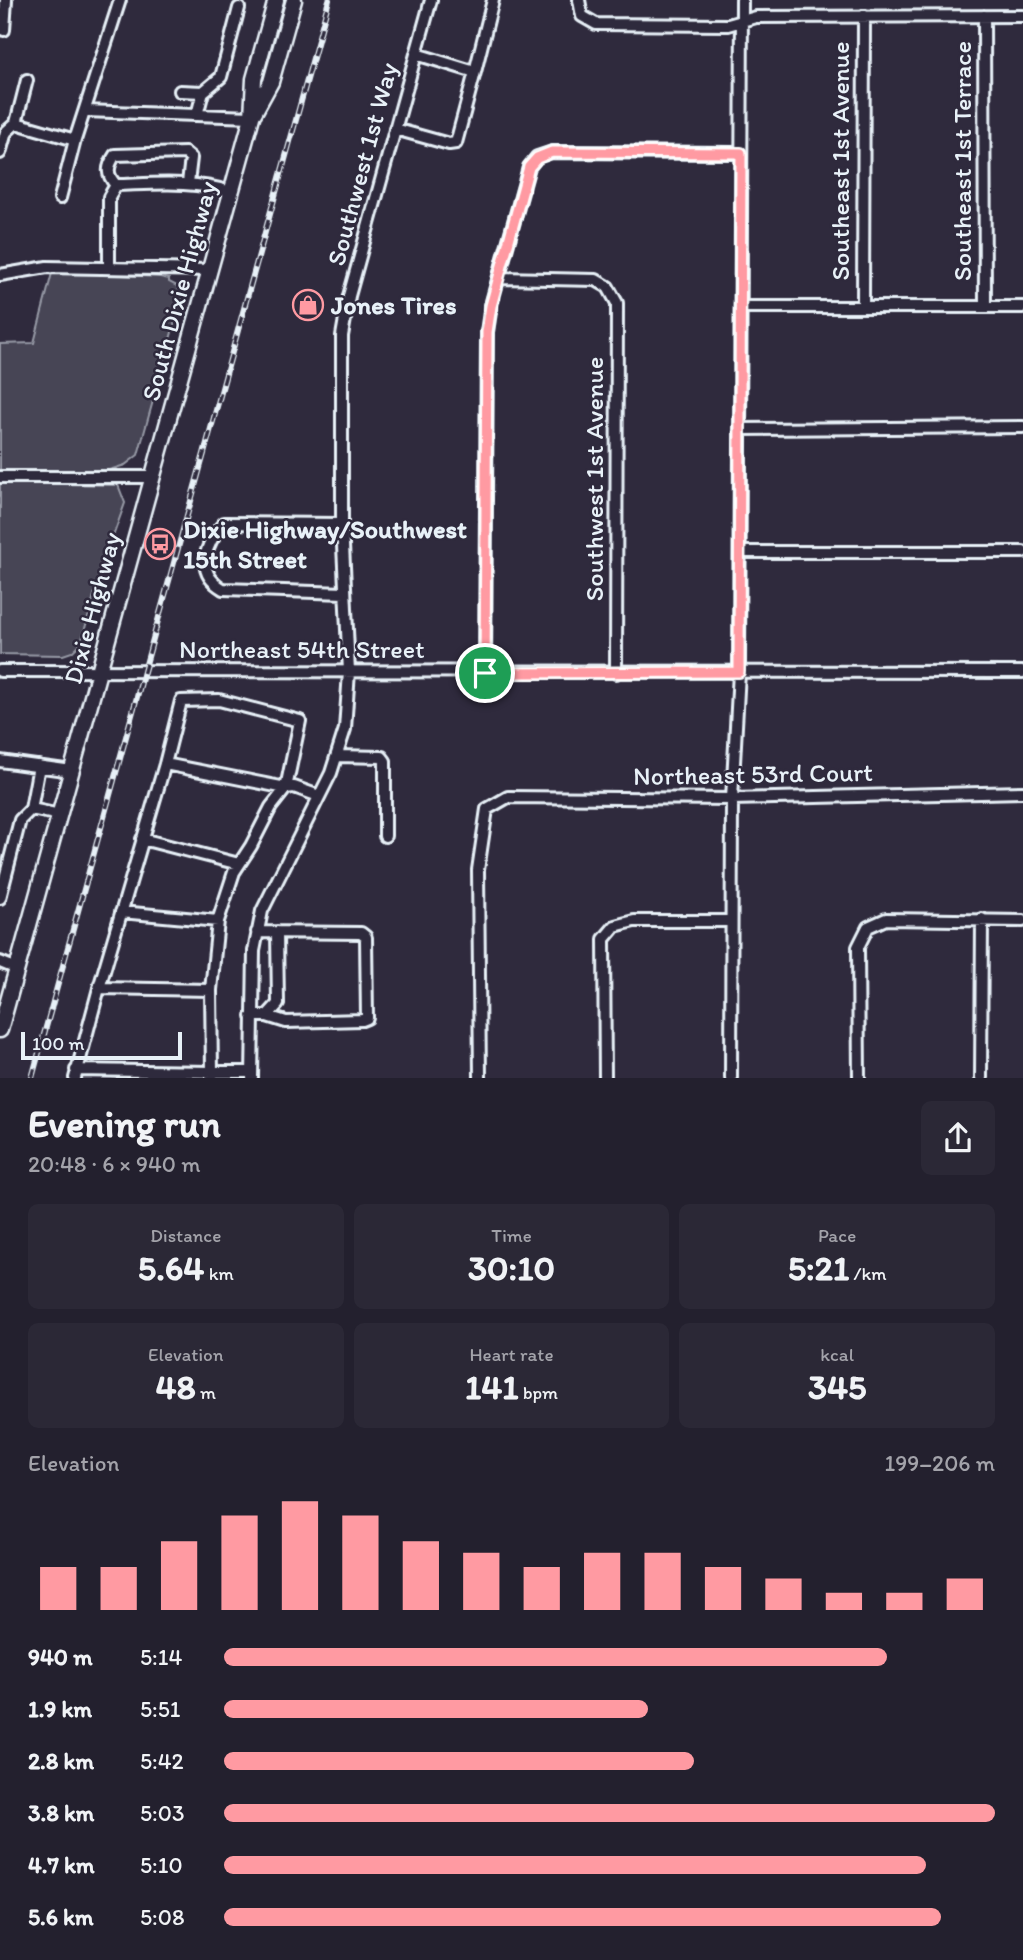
<!DOCTYPE html>
<html lang="en">
<head>
<meta charset="utf-8">
<style>
  body { margin:0; font-family:Itim,sans-serif; background:#2b2836; color:#f1f3f6; height:100vh; display:flex; flex-direction:column; font-size:26px; white-space:nowrap }
  * { box-sizing:border-box; margin:0 }
  p { font-size:23px; color:#a3a3aa }
  .icon { flex:none; width:38px; height:38px; fill:none; stroke:currentColor; stroke-width:2; stroke-linecap:round; stroke-linejoin:round }
  .map { position:relative; height:1078px; overflow:hidden }
  .panel { display:flex; flex-direction:column; background:#23202e; flex:1 }
  .panel>* { flex:none }
  .scale { position:absolute; left:21px; bottom:18px; width:161px; box-sizing:border-box; padding-left:7px; border:4px solid #e8f1f8; border-top:0; font-size:19px; line-height:24px; white-space:nowrap; color:#e8f1f8; -webkit-text-stroke:5px #2f2a3d; paint-order:stroke }
  .pin { position:absolute; display:grid; place-items:center; width:60px; height:60px; color:#fff; margin:-30px; border:4px solid #fff; border-radius:50%; box-shadow:0 2px 7px #0007 }
  .round { display:grid; place-items:center; flex:none; width:74px; height:74px; border-radius:10px; background:#2b2836 }
  .head { display:flex; align-items:center; justify-content:space-between; height:119px; padding:0 28px }
  h1 { font-size:38px; font-weight:700; line-height:52px }
  .metrics { display:grid; grid-template-columns:repeat(3,1fr); gap:10px; height:119px; padding:7px 28px }
  .metrics div { display:grid; align-content:center; border-radius:10px; background:#2b2836; text-align:center }
  .metrics b { font-size:35px; font-weight:700 }
  .metrics small { font-size:19px; font-weight:400 }
  .metrics p { font-size:19px }
  .chart { height:196px; padding:14px 28px }
  .chart p { display:flex; justify-content:space-between }
  .chart svg { width:100%; height:126px; margin-top:7px; stroke:#ff9aa2; stroke-width:6 }
  ul { padding:0 28px; list-style:none; font-size:23px }
  li { display:grid; grid-template-columns:112px 84px 1fr; align-items:center; height:52px }
  li i { height:18px; border-radius:9px; background:#ff9aa2 }
  .map>svg:first-child { display:block }
</style>
</head>
<body>
<div class="map">
<svg width="1023" height="1078" viewBox="0 0 1023 1078">
  <rect width="100%" height="100%" fill="#2f2a3d"/>
  <filter id="ink" filterUnits="userSpaceOnUse"><feTurbulence type="fractalNoise" baseFrequency=".0143" numOctaves="2"/><feDisplacementMap in="SourceGraphic" scale="14" xChannelSelector="R" yChannelSelector="G"/><feConvolveMatrix kernelMatrix="1 2 1 2 8 2 1 2 1" color-interpolation-filters="sRGB"/></filter>
  <g filter="url(#ink)">
    <path fill="#464455" stroke="#979aa6" stroke-width="2" d="M52,273h31l77,4 9,2v3l8,4 5,10 -44,159 -13,10 -19,6 -106,1v-128l34,-1z
      M0,483l118,2 7,18 -24,67 -20,73 -9,9 -9,3 -63,-1z"/>
    <g fill="none" stroke-linecap="round" stroke-linejoin="round">
      <g stroke="#e8f1f8" stroke-width="16">
        <path id="minor" d="M579,0l3,16 14,8 132,1 28,-8 267,-1
          M984,16l1,291
          M4,30l2,-30
          M416,54l59,18 18,-72
          M27,80l-11,43 59,17
          M180,91l23,1
          M85,111l167,6
          M197,115l6,-23 18,-15 18,-69
          M395,129l54,15 7,-1 19,-71
          M0,153l6,-21 10,-9
          M116,185c-10,-11 -9,-18 -1,-30l70,-2 6,5 -3,25
          M60,198l15,-58 45,-140
          M109,268v-71l7,-12c39,-1 78,-5 115,7
          M0,275l47,-8 163,3
          M499,278l97,2 12,7 9,16 -1,370
          M863,306l1,-290
          M741,307h282
          M740,429l283,-2
          M0,477h153
          M342,524l-118,-1c-19,21 -30,49 -1,66l122,4
          M740,552h283
          M0,671l1023,1
          M485,673l2,-341 4,-27 38,-138 8,-10 15,-5 189,1
          M337,756l45,1 3,4v75
          M0,761l72,10
          M165,764l121,24 -15,19 -20,39 -17,26 -16,49 -7,69
          M39,766l-8,43 29,6
          M142,839l97,25
          M0,898l20,-78 11,-11
          M121,912l97,9
          M0,962l17,7
          M99,988l66,-224 16,-63 38,-1 81,21 -14,67 8,-1 25,9
          M252,1016h15l19,6 76,-2 5,-2 -1,-81 -5,-4 -104,-1
          M267,1016l11,-12 -1,-72
          M76,1070l136,2v6
          M75,1078l24,-90 112,2 1,82h40
          M252,1078l2,-127 8,-40 69,-138 14,-44 4,-57 -7,-148v-188l7,-40 82,-296
          M480,1078l-2,-208 9,-61 21,-12 224,2 291,-7
          M605,1078l-1,-139 11,-13 19,-5h97
          M731,1078l1,-279 7,-127 3,-672
          M859,1078l-1,-131 10,-20 18,-8 137,2
          M981,1078l1,-159"/>
      </g>
      <g stroke="#e8f1f8" stroke-width="19">
        <path id="major" d="M254,113l17,-31 23,-82
          M0,1030l252,-913 2,-38 22,-79"/>
      </g>
      <use href="#minor" stroke="#2f2a3d" stroke-width="10"/>
      <use href="#major" stroke="#2f2a3d" stroke-width="14"/>
      <g stroke="#e8f1f8" stroke-width="6">
        <path id="rail" d="M32,1078l297,-1078"/>
      </g>
      <use href="#rail" stroke="#2f2a3d" stroke-width="3.5" stroke-dasharray="10" stroke-linecap="butt"/>
    </g>
  </g>
  <g fill="none" stroke-linecap="round" stroke-linejoin="round" filter="url(#ink)">
    <g stroke="#fff" stroke-width="14">
      <path id="route" d="M552,152l189,1 -2,519 -254,1 2,-341 4,-26 38,-139 8,-9z"/>
    </g>
    <use href="#route" stroke="#ff9aa2" stroke-width="9"/>
  </g>
  <defs>
    <g id="shop-ring" transform="scale(1.575)"><circle r="9.5" fill="#2f2a3d" stroke="#ff9aa2" stroke-width="1.5"/><path d="M-5-2.5h2.3a2.7 3.5 0 0 1 5.4 0H5L5.5 6h-11ZM-1.5-2.5h3a1.5 2.3 0 0 0-3 0Z" fill="#ff9aa2"/></g>
    <g id="bus-ring" transform="scale(1.575)"><circle r="9.5" fill="#2f2a3d" stroke="#ff9aa2" stroke-width="1.5"/><path d="M-5-6H5V4H4V6H2V4H-2V6H-4V4H-5ZM-3.5-4V0h7V-4ZM-3.5 1.2v1.5H-2V1.2ZM2 1.2v1.5H3.5V1.2Z" fill="#ff9aa2"/></g>
  </defs>
  <g fill-rule="evenodd">
    <use href="#shop-ring" x="308" y="305"/>
    <use href="#bus-ring" x="160" y="544"/>
  </g>
  <g text-anchor="middle" dominant-baseline="central" stroke-width="5" stroke-linejoin="round" paint-order="stroke">
    <g font-size="26" fill="#e8f1f8" stroke="#2f2a3d">
      <text transform="translate(840 161) rotate(-90)">Southeast 1st Avenue</text>
      <text transform="translate(962 161) rotate(-90)">Southeast 1st Terrace</text>
      <text transform="translate(362 164) rotate(-75)">Southwest 1st Way</text>
      <text transform="translate(179 291) rotate(-75)">South Dixie Highway</text>
      <text transform="translate(594 479) rotate(-90)">Southwest 1st Avenue</text>
      <text transform="translate(92 608) rotate(-75)">Dixie Highway</text>
      <text x="302" y="649">Northeast 54th Street</text>
      <text transform="translate(753 774) rotate(-1)">Northeast 53rd Court</text>
    </g>
    <g font-size="26" font-weight="bold" fill="#e8f1f8" stroke="#2f2a3d" text-anchor="start">
      <text x="331" y="305">Jones Tires</text>
      <text x="183" y="529">Dixie Highway/Southwest<tspan x="183" dy="30">15th Street</tspan></text>
    </g>
  </g>
</svg>
<div class="scale">100 m</div>
<div class="pin" style="left:485px;top:673px;background:#1e9e55"><svg class="icon" aria-label="arrive" viewBox="0 0 24 24"><path d="M6 21V4h12l-3 4 3 4H6"/></svg></div>
</div>
<section class="panel">
<div class="head"><div><h1>Evening run</h1><p>20:48 · 6 × 940 m</p></div><a class="round"><svg class="icon" aria-label="share" viewBox="0 0 24 24"><path d="M12 15V3M7 8l5-5 5 5M5 13v7h14v-7"/></svg></a></div>
<div class="metrics">
<div><p>Distance</p><b>5.64<small> km</small></b></div>
<div><p>Time</p><b>30:10</b></div>
<div><p>Pace</p><b>5:21<small> /km</small></b></div>
</div>
<div class="metrics">
<div><p>Elevation</p><b>48<small> m</small></b></div>
<div><p>Heart rate</p><b>141<small> bpm</small></b></div>
<div><p>kcal</p><b>345</b></div>
</div>
<div class="chart"><p><span>Elevation</span>199–206 m</p>
<svg viewBox="0 0 160 44" preserveAspectRatio="none"><path d="M5 44V29M15 44V29M25 44V20M35 44V11M45 44V6M55 44V11M65 44V20M75 44V24M85 44V29M95 44V24M105 44V24M115 44V29M125 44V33M135 44V38M145 44V38M155 44V33"/></svg>
</div>
<ul>
<li><b>940 m</b>5:14<i style="width:86%"></i></li>
<li><b>1.9 km</b>5:51<i style="width:55%"></i></li>
<li><b>2.8 km</b>5:42<i style="width:61%"></i></li>
<li><b>3.8 km</b>5:03<i style="width:100%"></i></li>
<li><b>4.7 km</b>5:10<i style="width:91%"></i></li>
<li><b>5.6 km</b>5:08<i style="width:93%"></i></li>
</ul>
</section>
</body>
</html>
